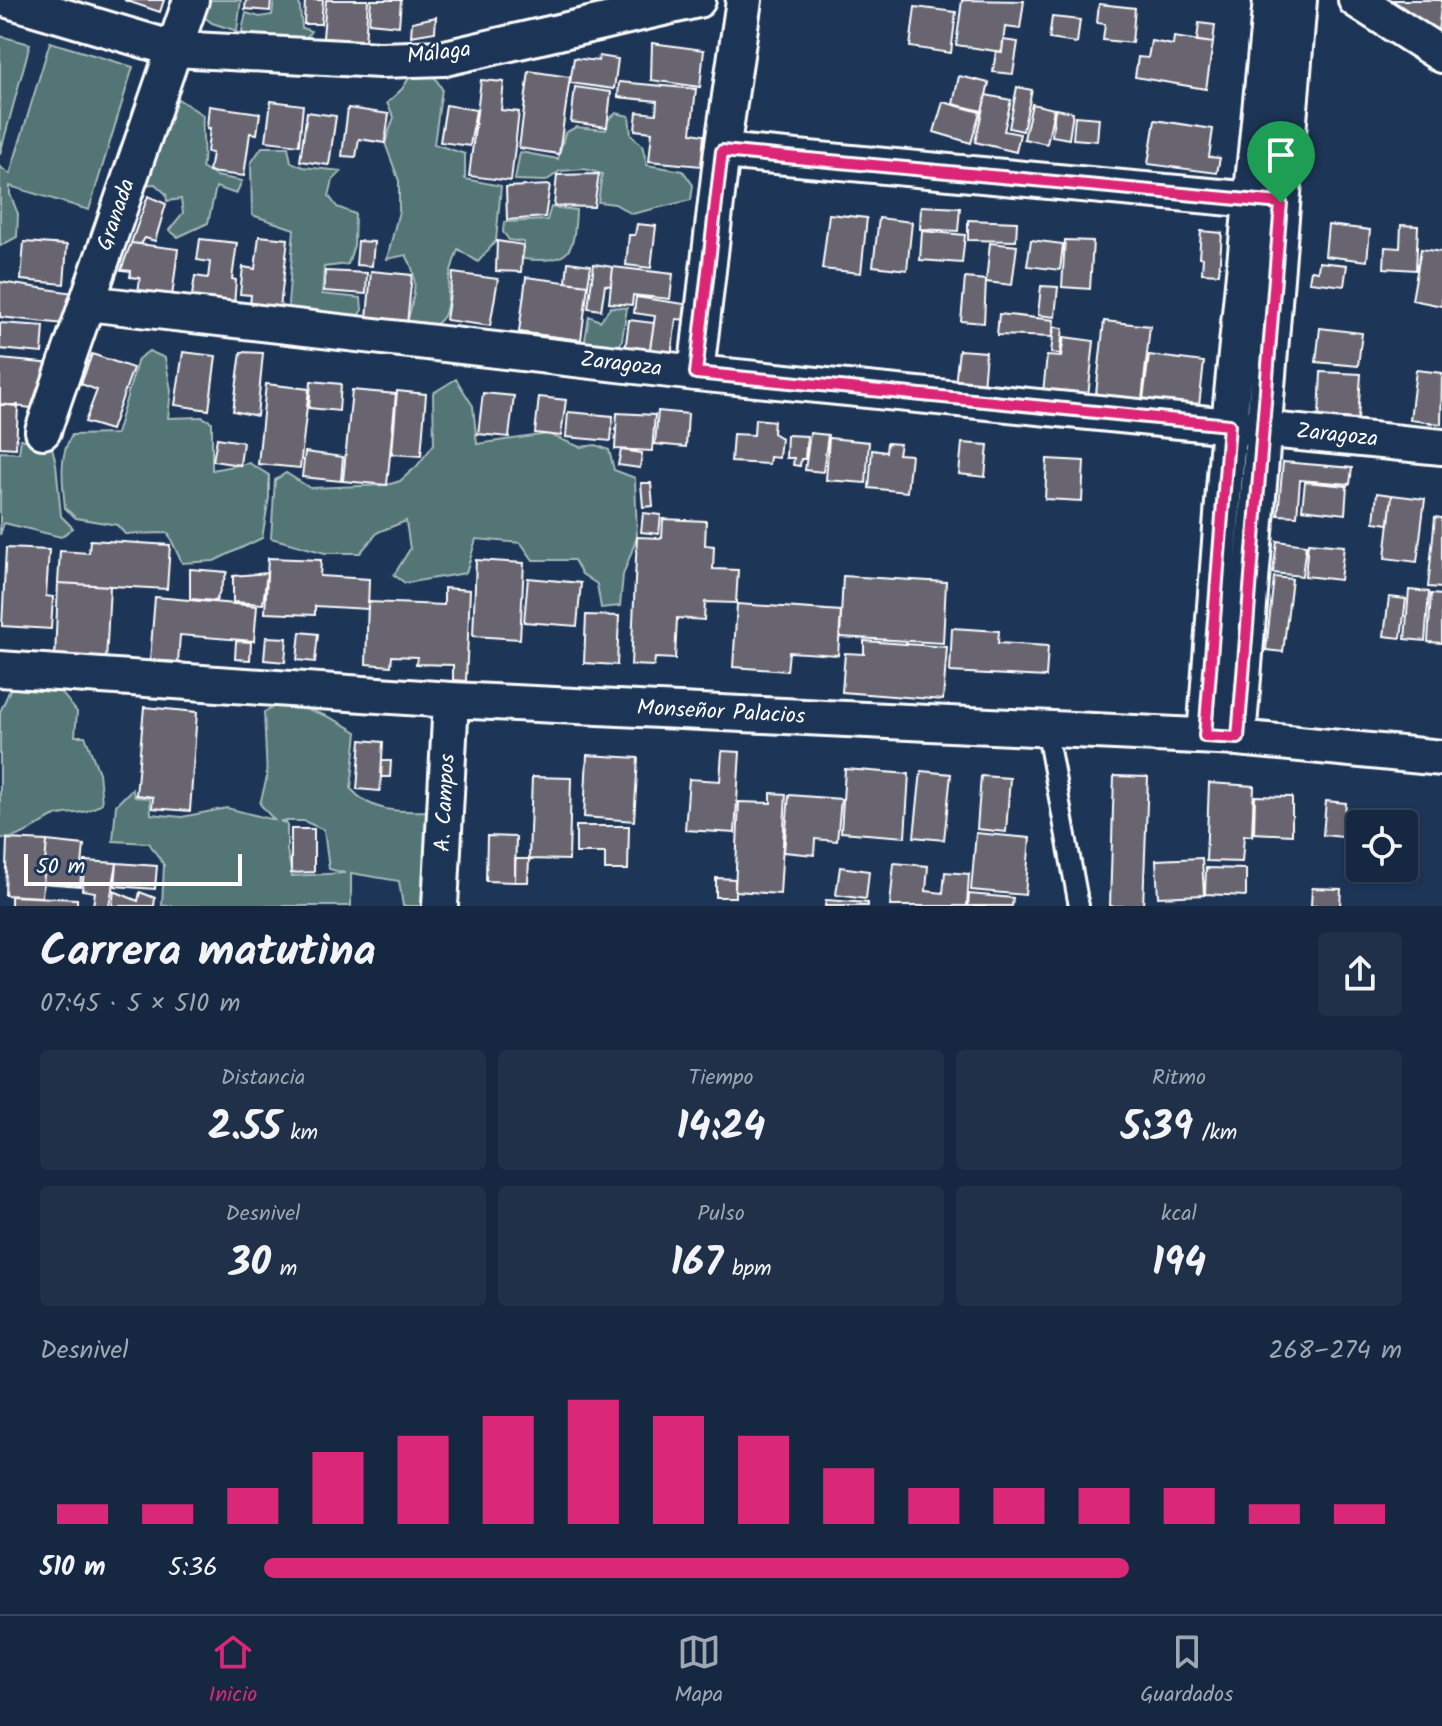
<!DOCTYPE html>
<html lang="es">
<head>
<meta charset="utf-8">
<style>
  body { margin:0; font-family:Kalam,sans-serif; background:#1f3048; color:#f1f3f6; height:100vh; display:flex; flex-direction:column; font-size:30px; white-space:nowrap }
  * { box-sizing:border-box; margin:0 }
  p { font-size:26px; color:#9ea6b1 }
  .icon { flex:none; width:44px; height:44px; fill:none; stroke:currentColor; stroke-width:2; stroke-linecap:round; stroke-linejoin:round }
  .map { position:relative; height:906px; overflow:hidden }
  .sheet { display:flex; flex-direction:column; background:#162841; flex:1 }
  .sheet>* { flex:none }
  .tools { position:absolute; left:1346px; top:810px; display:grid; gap:16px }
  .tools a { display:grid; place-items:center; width:72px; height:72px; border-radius:8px; background:#162841; box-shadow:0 2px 6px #0004,0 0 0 2px #35445a; font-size:40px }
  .scale { position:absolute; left:24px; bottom:20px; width:218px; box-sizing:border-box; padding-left:8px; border:4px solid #fff; border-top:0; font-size:22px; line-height:28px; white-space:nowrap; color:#fff; -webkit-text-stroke:6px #1d3557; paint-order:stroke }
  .pin { position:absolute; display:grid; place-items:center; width:68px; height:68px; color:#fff; margin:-82px -34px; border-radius:50% 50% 50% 0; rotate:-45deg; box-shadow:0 0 8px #0007 }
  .pin .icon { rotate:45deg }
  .round { display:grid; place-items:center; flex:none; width:84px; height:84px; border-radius:8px; background:#1f3048 }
  .headline { display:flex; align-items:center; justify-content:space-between; height:136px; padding:0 40px }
  h1 { font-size:44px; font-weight:700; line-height:60px }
  .stats { display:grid; grid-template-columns:repeat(3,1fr); gap:12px; height:136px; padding:8px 40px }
  .stats div { display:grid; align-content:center; border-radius:8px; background:#1f3048; text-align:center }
  .stats b { font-size:40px; font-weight:700 }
  .stats small { font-size:22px; font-weight:400 }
  .stats p { font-size:22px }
  .chart { height:224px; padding:16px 40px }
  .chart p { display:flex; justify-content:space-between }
  .chart svg { width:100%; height:144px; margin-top:8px; stroke:#db2777; stroke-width:6 }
  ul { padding:0 40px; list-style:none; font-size:26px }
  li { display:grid; grid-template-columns:128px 96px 1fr; align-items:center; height:60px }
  li i { height:20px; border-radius:10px; background:#db2777 }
  .dock { display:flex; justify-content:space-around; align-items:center; height:112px; border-top:2px solid #35445a; background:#162841; font-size:22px; color:#9ea6b1 }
  .dock a { display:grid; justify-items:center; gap:4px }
  .dock .selected { color:#db2777 }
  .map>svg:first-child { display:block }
</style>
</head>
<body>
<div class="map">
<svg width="1442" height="906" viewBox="0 0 1442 906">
  <rect width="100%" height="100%" fill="#1d3557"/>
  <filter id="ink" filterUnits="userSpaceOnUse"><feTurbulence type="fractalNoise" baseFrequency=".0125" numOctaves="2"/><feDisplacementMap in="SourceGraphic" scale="16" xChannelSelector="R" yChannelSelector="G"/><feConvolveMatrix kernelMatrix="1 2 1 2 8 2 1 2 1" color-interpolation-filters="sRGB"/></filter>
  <g filter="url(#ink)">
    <path fill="#527474" stroke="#a8baba" stroke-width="2" fill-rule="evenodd" d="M198,0h43l-4,31 -25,-8 -17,-13z
      M274,0h25l3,28 9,3 -7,10 -64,-2 6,-26 14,4 12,-2z
      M0,36l30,8 -30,110z
      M50,42l83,25 -44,143 -79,-24v8l8,20 -1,23 -17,9v-79l10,7z
      M431,71l11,18 -8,55 31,10v25l36,7 -5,55 -18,21 -20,-13c-3,9 -6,17 -8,26 -6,31 6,43 -30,58l-12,-13c6,-25 12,-42 -2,-65l-19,4 12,-48v-30l-14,-38 9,-26 -7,-14 15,-14 11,-17z
      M178,99l25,16c-2,17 3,38 -1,53l14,8 26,5 -6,13 -20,-7 -8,36 -30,14 -9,-7 14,-17 -2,-14 -14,2 -1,-7 -11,-10 -18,1 24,-85z
      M616,113l13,3 2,19 11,10 5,20 36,6 10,14 -2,15 -59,14 -17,-10 -17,-2 4,-28 -17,-5 -25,2 -14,10 -31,-1 5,-28 38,7 7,-26 11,-6 30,3 1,-9z
      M262,147h26l3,15 12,5 39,4 -9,9 -4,16 8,11 18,7 -1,31 -6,19 -24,3 -2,27 39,4 1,12 -9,13 -57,-3 -8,-16 6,-75 -42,-14 -1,-52z
      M551,207l25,3c-2,45 -6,53 -53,49l1,-17 -15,-2 -6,-8 1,-10 43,-2z
      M611,307l16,1 -5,32 -5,11 -33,-5 5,-30 11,5z
      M149,351l16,7 6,32 -3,28 34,-1 10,5v48l37,-7 20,12v23l-7,40 -48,23 -32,2 -14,-30 -43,1 -8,-9 -41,-7 -11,-10c-2,-24 -7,-52 7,-73l44,-1 22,-75z
      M456,379l17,27 4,38 71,-10 32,13 16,-2 13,5 5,20 21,8 2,59 -14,38 -3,31 -19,2 -4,-24 -15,-10 -8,-14h-41l-12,-17 -45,-4 -10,34 -61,10 -11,-8 16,-26 -4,-28 -28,11 -18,21h-35l-54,-15 4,-58 11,-7 24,15 77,-3 13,-4 17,-15 17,-22 -1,-51z
      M21,439l31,8 4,17 5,52 12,12 -12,9 -57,-14 -4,12v-83l19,1z
      M53,682l24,30 -2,24h10l14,37 3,30c-23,16 -29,6 -49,14 -17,8 -34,24 -53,21v-126l12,-27z
      M277,705c31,2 54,11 80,27l-6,57c21,24 48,23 78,22l-2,95h-24l-4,-25 -48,-8v33h-189l2,-41 -15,-22 -36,-2 3,-36 16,-16 3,8 15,1 1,16 31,3 45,-9 47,12 -14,-16 7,-27 -3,-65zM280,821h24l20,9 5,39 16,4 -53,3 -5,-26v-26z"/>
    <path fill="#676571" stroke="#fff" stroke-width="2" d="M124,0h40l-4,12z
      M246,0h25l-1,11 -25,-2z
      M305,0h18l-2,24h-17z
      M326,0h42l-3,42 -42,-4z
      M371,0h30l-2,26 -30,-3z
      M962,0l62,1 -4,28 -15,-2 -3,25 -46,-7z
      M1392,0h50l-4,31z
      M1099,4l36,4 -3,35 -29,-3 2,-16 -8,-1z
      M915,7l41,5 -5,41 -41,-6z
      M436,17l-1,15 -24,4 1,-14z
      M1052,17l28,3 -3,23 -28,-4z
      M1199,23l16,2 -2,18 -16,-2z
      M1174,37l39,6 -7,46 -71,-12 3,-20 10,1 3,-17 22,4z
      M1003,40l15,2 -5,32 -20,-2 3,-21 6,1z
      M652,43l52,7 -4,37 -49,-7z
      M599,56l19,3 -4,30 -44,-6 4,-25 24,3z
      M529,71l41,6 -11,77 -40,-6z
      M959,76l30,7 -7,28 -29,-7z
      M481,80l23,2 -3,28 18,2 -8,69 -42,-5z
      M619,82l77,7 -5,44 13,2 -3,31 -52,-5 3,-29 -17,-2 2,-18 19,2 1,-13 -39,-4z
      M575,87l36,5 -4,35 -36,-5z
      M1017,87l15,3 -9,41 -14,-3z
      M986,95l25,5 -7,31 16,3 -4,18 -41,-10z
      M271,101l32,4 -4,40 -33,-4z
      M943,102l37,10 -9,31 -37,-11z
      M1032,104l22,5 -7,35 -23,-5z
      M446,105l30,5 -6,36 -30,-4z
      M209,106l51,7 -3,21 -7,-1 -6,43 -35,-4 3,-19 -5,-1 3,-24h-3z
      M348,108l41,6 -4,29 -26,-4 -3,18 -14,-1z
      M1055,109l18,3 -4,27 -17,-3z
      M307,112l29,4 -7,49 -29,-4z
      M1075,116l24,2 -2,23 -24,-2z
      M1155,120l58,9 -4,28 11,1 -3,15 -69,-9z
      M599,174l-5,33 -40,-1 3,-31z
      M550,185l-5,32 -38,3 -1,-33z
      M148,196l18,8 -11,37 -10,-3 -4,6 -10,-1z
      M921,206l39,2 -2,23 -38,-2z
      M829,214l38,4 -6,55 -39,-4z
      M879,218l33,4 -5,48 -34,-4z
      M968,220l49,2 -1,19 -48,-1z
      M637,224l19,2 -5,42 -25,-3 3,-30h6z
      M1328,225l42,5 -3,31 -42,-5z
      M1401,225l17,1 -2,44 -32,-2 1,-21 15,1z
      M922,231l43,4 -3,28 -42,-3z
      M1201,231l21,2 -3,41 -17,-1 1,-15 -4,-1z
      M259,236l29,3 -8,69 -30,-3 1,-10 -11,-1 3,-27 12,2z
      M200,239l37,4 -5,36 4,1 -2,26 -43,-4 4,-26 13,2 2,-16 -13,-2z
      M1031,240l32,4 -3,26 -33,-4z
      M1065,240l28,1 -3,48 -28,-2z
      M358,241l16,1 -2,24 -16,-1z
      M497,241l26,4 -2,27 -25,-1z
      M24,242l43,3 -3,39 -43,-4z
      M131,243l47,6 -6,48 -34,-4 2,-15 -10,-1 1,-6 -10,-1z
      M990,243l27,3 -5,39 -26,-3z
      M1421,249l21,3v54l-30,-6z
      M568,262l23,3 -3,20 -22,-3z
      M1319,262l28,3 -3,21 -35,-4 2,-12 7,1z
      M594,264l19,3 -2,19 -6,-1 -4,25 -13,-2z
      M613,267l60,7 -3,25 -37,-4 -1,10 -23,-2z
      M325,271l42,2 -1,21 -42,-3z
      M371,271l41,4 -5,49 -40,-5z
      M453,273l45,6 -8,47 -44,-6z
      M526,277l62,8 -7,55 -62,-8z
      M965,278l21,2 -2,43 -23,-2z
      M0,282l74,11 -10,31 -64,-7z
      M1041,286l17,1 -3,30 -17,-2z
      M636,297l55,8 -2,15 -13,-1 -6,45 -21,-9 6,-39 -21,-3z
      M999,314l55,6 -2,17 -55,-2z
      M629,320l25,3 -5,32 -24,-4z
      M1104,321l46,5 -8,74 -46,-6z
      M0,323l44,3 -2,27 -42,-4z
      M1054,327l9,1 -3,26 -9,-1z
      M1320,328l42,5 -4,33 -42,-4z
      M1064,337l30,4 -6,56 -45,-5 4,-36 14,1z
      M959,350l27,2 -3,36 -28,-3z
      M183,352l33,4 -7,54 -34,-5z
      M241,352l22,1 -6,63 -24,-5z
      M92,354l41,14 -22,62 -26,-8 12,-32 -16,-6z
      M1149,355l55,7 -5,44 -56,-7z
      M0,359l54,5 -2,20 -12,-1 -9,25 -31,-4z
      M1416,370l26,3 -1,51 -31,-4z
      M1321,372l40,2 -3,45 -39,-2z
      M311,381l30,3 -2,27 -30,-3z
      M266,384l43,5 -9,79 -42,-4z
      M352,390l44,4 -9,91 -44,-4z
      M397,391l29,3 -5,62 -29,-2z
      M483,393l31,3 -5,41 -31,-3z
      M539,397l27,3 -5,36 -26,-3z
      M0,405h18l-2,43 -16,-1z
      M658,411l30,3 -2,33 -31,-3z
      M568,412l45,4 -2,25 -45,-4z
      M617,413l38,2 -3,36 -37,-2z
      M755,419l19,2 -1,12 8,5 -2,20 -9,-1 -1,7 -38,-2 2,-28 21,1z
      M810,433l18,2 -5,37 -18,-2z
      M787,435l20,1 -2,23h-4l-1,7 -7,-1 1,-7h-8z
      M217,438l26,4 -3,23 -27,-4z
      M829,438l40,4 -3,41 -40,-3z
      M887,443l13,1 -2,10 13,1 -4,37 -38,-4 3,-38 14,2z
      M962,443l26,2 -3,32 -26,-3z
      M621,450l21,3 -2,15 -22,-3z
      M305,452l38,5 -2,24 -39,-4z
      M1047,459l37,2 -2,40 -37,-2z
      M1283,462l69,6 -2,16 -50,-4 -3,36 -19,-1z
      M1305,482l42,4 -2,28 -43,-5z
      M641,483h10l2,23 -10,1z
      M1377,493l15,2 -3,29 -15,-2z
      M1392,495l33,4 -8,63 -32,-4z
      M643,513l18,2 -2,19 -18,-2z
      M1435,517l7,1v70l-14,-1z
      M663,519l43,2 -1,24 9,1 -1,23 25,1 -2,33 -31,-1 -1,18 -27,-2 -2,41 -20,-1 -1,8 -23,-1 6,-128 25,1z
      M90,540l80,5 -3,44 -109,-6 2,-32 29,2z
      M1277,541l29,4 -4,31 -29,-3z
      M1308,543l36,3 -4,34 -35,-4z
      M6,548l43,2 -3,46 7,1 -2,32 -49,-3z
      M268,558l53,2 -1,16 49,3 -1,30 -53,-3v9l-50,-2z
      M476,560l48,3 -4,76 -47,-3z
      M190,569l37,3 -11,29 -26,-2z
      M267,573l-4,31 -30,-2v-26z
      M843,576l103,6 -3,61 -103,-6z
      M1274,577l18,2 -9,73 -17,-2z
      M528,578l53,5 -4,43 -53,-4z
      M58,583l52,3 -4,76 -51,-3z
      M444,588l26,2 -4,91 -13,-1v-15l-37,-1 1,-7 -25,-1 -1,10 -25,-2 2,-62 76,3z
      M1409,590l20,2 -4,49 -20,-2z
      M1431,594l11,1v48l-14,-1z
      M155,597l102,9 -3,35 -74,-6 -2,27 -28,-2z
      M1389,597l17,2 -5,39 -17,-2z
      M737,604l104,7 -3,44 -49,-3 -2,19 -54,-4z
      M586,615l33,1 -2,49 -33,-2z
      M952,628l47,3 -1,12 50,3 -2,31 -96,-5z
      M300,632l18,2 -3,28 -18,-2z
      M266,637l21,1 -2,24 -21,-2z
      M236,641l15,1 -1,18 -15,-1z
      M864,641l83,6 -4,53 -101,-8 3,-39 19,1z
      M144,707l53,5 -7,99 -38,-3 1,-11 -17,-2z
      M361,740l22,2 -3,49 -23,-2z
      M722,751l18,1 -5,81 -50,-3 4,-51 31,2z
      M587,755l51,3 -4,63 -50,-4z
      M382,761h9l-1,16h-9z
      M845,769l64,5 -4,63 -64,-5z
      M921,771l30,3 -7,66 -30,-3z
      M981,776l29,2 -4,54 -29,-3z
      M1114,776l34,1 -5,129h-33z
      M532,777l39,1 -2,82 -40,-1z
      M1209,783l45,3 -2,50 -8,-1 -2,27 -36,-1z
      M771,793l15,1 -6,100 -45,-3 4,-89 32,1z
      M789,795l52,4 -4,42 -22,-2 -1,16 -30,-3z
      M1255,796l37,1v38l-38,-2z
      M1326,801l20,2 -3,34 -20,-2z
      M576,826h53l-1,44h-23v-17h-29z
      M291,829h23v43l-23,1z
      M976,833l54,5 -5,57 -54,-5z
      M1404,833l14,2 -3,35 -23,-2h12z
      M487,836l29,1 -1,45 -29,-1z
      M7,839l40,2 -5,56 -37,-2z
      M47,841l37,4 -4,41 -37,-3z
      M1202,858l2,37 -46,2 -2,-37z
      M515,859h14l-1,23h-13z
      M85,861l32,2 -8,43h-16l2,-14 -13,-2z
      M117,863l40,3 -2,23 -40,-3z
      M894,863l34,3 -2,25 17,2 2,-21 24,2 -2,32h-77z
      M840,867l29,4 -3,28 -30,-4z
      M1206,868l40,1v27l-41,-2z
      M716,878l19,1v18h-19z
      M1312,888l29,1 -1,17h-29z
      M114,891l24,10 2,-9 15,6 -1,8h-42z
      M969,894l44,4 -1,8h-44z
      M11,896l66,3v7h-66z
      M826,900l42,3v3h-43z"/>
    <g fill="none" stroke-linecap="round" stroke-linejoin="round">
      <g stroke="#fff" stroke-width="24">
        <path id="lane" d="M1046,728l33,178"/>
      </g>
      <g stroke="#fff" stroke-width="40">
        <path id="street" d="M8,0l166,49 206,11 65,-2 253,-58
          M1356,0l86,55
          M722,151l553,51
          M87,303l609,70 746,74
          M696,373l26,-222 22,-151
          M43,431l148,-431
          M0,669l451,31 787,38 204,20
          M1205,736l24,-311 42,-425
          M1238,738l61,-738
          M440,906l11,-206"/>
      </g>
      <use href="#lane" stroke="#1d3557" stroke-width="18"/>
      <use href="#street" stroke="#1d3557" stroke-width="34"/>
    </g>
  </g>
  <g fill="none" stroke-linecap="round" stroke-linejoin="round" filter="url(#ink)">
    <g stroke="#fff" stroke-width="16">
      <path id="route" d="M722,151l559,52 -43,535 -33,-2 24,-311 -533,-52z"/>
    </g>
    <use href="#route" stroke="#db2777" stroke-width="10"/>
  </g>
  <g text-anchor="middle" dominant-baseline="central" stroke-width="6" stroke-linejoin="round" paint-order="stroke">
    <g font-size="22" fill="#fff" stroke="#1d3557">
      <text transform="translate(439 54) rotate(-7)">Málaga</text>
      <text transform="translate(117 215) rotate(-71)">Granada</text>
      <text transform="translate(621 365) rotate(7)">Zaragoza</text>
      <text transform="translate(1337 436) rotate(6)">Zaragoza</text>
      <text transform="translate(721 713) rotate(3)">Monseñor Palacios</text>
      <text transform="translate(446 803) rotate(-87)">A. Campos</text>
    </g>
  </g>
</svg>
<div class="tools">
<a><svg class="icon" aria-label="locate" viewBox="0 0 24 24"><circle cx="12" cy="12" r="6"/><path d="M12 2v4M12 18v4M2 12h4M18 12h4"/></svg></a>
</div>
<div class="scale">50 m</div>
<div class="pin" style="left:1281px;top:203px;background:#1e9e55"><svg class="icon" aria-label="arrive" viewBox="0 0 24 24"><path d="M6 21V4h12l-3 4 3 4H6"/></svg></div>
</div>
<section class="sheet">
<div class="headline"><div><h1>Carrera matutina</h1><p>07:45 · 5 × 510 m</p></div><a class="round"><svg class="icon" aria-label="share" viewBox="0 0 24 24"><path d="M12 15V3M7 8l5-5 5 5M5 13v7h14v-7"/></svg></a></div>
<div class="stats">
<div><p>Distancia</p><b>2.55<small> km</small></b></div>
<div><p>Tiempo</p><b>14:24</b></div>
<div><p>Ritmo</p><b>5:39<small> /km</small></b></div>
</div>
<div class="stats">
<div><p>Desnivel</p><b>30<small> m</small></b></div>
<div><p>Pulso</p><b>167<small> bpm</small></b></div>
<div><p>kcal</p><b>194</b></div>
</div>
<div class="chart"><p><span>Desnivel</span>268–274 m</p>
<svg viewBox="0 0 160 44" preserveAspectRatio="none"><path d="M5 44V38M15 44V38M25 44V33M35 44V22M45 44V17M55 44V11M65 44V6M75 44V11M85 44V17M95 44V27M105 44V33M115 44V33M125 44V33M135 44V33M145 44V38M155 44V38"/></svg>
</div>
<ul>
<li><b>510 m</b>5:36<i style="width:76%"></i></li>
</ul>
</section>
<nav class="dock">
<a class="selected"><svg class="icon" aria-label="home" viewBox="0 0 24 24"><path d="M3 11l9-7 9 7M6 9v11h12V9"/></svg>Inicio</a>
<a><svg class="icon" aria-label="map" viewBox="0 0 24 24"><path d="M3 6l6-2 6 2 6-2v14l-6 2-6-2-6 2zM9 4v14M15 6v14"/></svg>Mapa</a>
<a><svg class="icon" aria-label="saved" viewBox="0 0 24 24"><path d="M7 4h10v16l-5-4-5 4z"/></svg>Guardados</a>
</nav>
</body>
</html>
